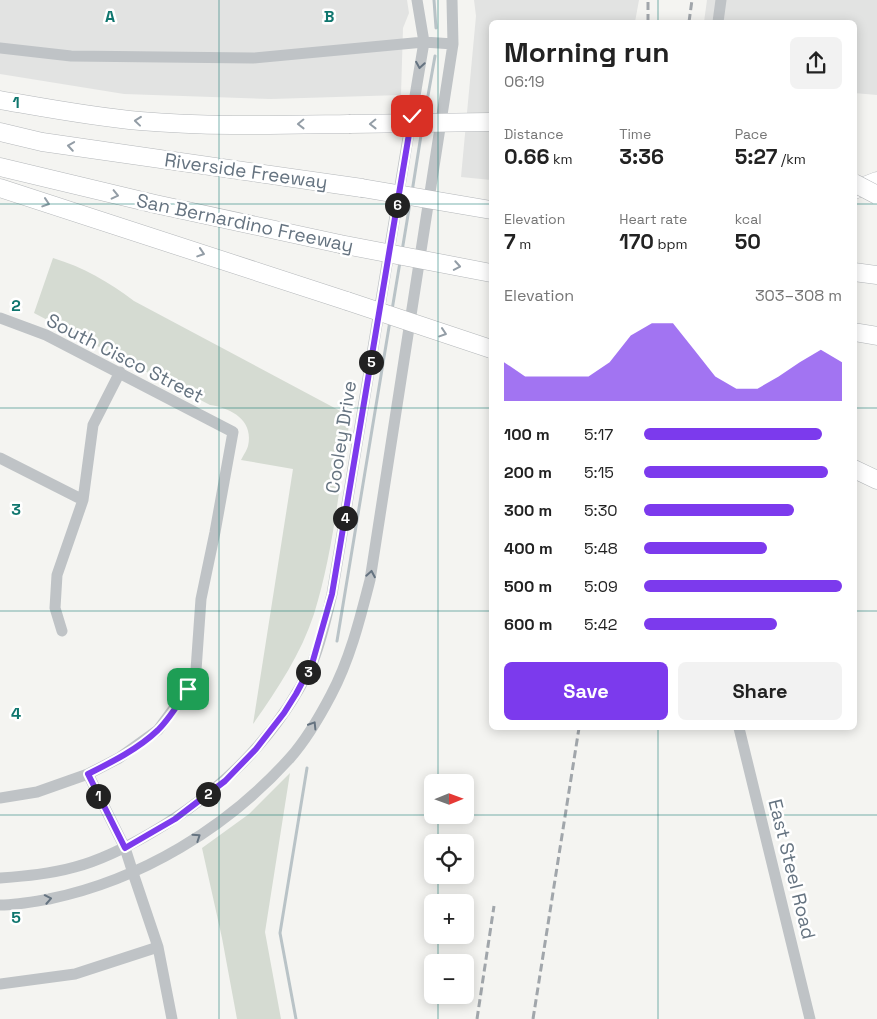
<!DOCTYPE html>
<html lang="en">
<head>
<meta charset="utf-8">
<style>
  body { margin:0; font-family:"Space Grotesk",sans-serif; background:#f2f2f2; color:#222; height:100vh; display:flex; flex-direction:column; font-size:19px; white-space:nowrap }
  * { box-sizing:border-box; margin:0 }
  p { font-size:16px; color:#767676 }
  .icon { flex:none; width:28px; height:28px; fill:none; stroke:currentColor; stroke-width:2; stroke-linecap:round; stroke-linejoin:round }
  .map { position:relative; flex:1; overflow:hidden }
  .drawer { position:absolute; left:489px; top:20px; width:368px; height:710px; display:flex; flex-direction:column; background:#fff; border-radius:8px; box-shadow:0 2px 12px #0003 }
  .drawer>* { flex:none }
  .needle { width:32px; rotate:89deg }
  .fabs { position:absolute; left:424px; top:774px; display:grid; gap:10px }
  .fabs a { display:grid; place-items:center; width:50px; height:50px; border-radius:8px; background:#fff; box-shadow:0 2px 12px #0003; font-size:25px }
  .pin { position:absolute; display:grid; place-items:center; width:42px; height:42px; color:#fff; margin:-21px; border-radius:10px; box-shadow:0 2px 8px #0006 }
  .km { position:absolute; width:25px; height:25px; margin:-12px; border-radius:50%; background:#222; color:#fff; font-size:14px; line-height:25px; text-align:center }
  .round { display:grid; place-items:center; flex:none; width:52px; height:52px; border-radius:8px; background:#f2f2f2 }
  .headline { display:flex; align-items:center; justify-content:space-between; height:85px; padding:0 15px }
  h1 { font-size:28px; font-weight:700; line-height:38px }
  .stats { display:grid; grid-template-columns:repeat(3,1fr); gap:8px; height:85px; padding:5px 15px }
  .stats div { display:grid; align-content:center }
  .stats b { font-size:21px; font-weight:700 }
  .stats small { font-size:14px; font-weight:400 }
  .stats p { font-size:14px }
  .chart { height:140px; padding:10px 15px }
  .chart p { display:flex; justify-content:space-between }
  .chart svg { width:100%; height:90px; margin-top:5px; fill:#7c3aed; opacity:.7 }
  .button { display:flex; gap:10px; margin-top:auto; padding:10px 15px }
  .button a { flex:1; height:58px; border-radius:8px; background:#7c3aed; color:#fff; font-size:20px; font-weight:700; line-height:58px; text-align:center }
  .button a+a { background:#f2f2f2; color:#222 }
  ul { padding:0 15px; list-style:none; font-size:16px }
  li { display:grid; grid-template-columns:80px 60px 1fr; align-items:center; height:38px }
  li i { height:12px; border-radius:6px; background:#7c3aed }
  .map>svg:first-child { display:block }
</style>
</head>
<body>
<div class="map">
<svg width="877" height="1019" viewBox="0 0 877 1019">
  <rect width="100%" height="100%" fill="#f4f4f1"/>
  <path fill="#e2e3e2" d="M0,0h407l2,13 -6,15 -2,67 -130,4 -147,-5 -124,-20z
    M474,0h165l-4,22h-144v158l-30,-3 15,-161z
    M707,0h170v95l-23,-2v-71h-150z"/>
  <path fill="#d5dbd2" d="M53,258c30,9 56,24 81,43l210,112 5,12c-10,63 -16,128 -35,189 -13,40 -37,76 -61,110l40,-255 -52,-9c2,-4 6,-10 7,-14 6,-26 -17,-38 -38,-41l-176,-92z
    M290,773l-25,159 16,87h-44l-15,-81 -20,-90 47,-34z"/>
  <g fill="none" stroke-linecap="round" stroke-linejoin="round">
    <path stroke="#b9c3c7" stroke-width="3" d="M434,0l2,28
      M424,118l11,-62
      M412,192l10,-63
      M402,251l8,-48
      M392,310l8,-48
      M337,641l53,-320
      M296,1019l-16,-86 27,-165"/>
    <g stroke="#b4b7ba" stroke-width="19">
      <path id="highway" d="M0,100c46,8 93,17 140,21 69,6 139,4 209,3
        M0,132l42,10 320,46
        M0,167l155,37 185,40
        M0,188l347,113
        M854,190l23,-9
        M854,272l23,3
        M854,332l23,4
        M854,469l23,11"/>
    </g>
    <path stroke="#bfc3c6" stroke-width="11" d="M718,22l3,-22
      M0,48l71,8 182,2 171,-16 29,2
      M0,318l46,17 187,97 -18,100 -14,67 -5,71 -8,19 -30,41 -39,28 -31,16 -51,18 -37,6
      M0,458l83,42
      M62,631l-7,-23 2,-33 26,-75 10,-75 27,-53
      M739,728l71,291
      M88,774l37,74 8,25 25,74 14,72
      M0,878c26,-2 50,-4 75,-11 27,-7 52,-20 76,-34 67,-39 126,-95 160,-167 10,-22 15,-48 21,-72l92,-552 -7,-42
      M0,905c17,0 32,-3 49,-6 92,-19 178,-71 241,-141 16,-18 30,-42 41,-63 19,-36 29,-76 39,-115l83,-536 -1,-44
      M0,984l75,-10 83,-27"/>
    <use href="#highway" stroke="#fff" stroke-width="18"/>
    <path stroke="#a1a6ab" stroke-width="3" stroke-dasharray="8 4" stroke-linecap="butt" d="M648,22v-22
      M689,22l3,-22
      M477,1019l17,-113
      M533,1019l46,-291"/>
    <g stroke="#b4b7ba" stroke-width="19" stroke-linecap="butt">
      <path id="highway-bridge" d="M349,124l142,-2
        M854,183l23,12
        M362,188l129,22
        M340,244l151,29
        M347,301l144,48"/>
    </g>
    <use href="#highway-bridge" stroke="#fff" stroke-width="18"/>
  </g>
  <defs><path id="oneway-chevron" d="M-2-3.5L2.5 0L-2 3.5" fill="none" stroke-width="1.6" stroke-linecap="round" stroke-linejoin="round" transform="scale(1.25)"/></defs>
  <g stroke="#657380">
    <use href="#oneway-chevron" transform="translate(420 65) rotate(99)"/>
    <use href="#oneway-chevron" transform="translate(371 574) rotate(-80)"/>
    <use href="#oneway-chevron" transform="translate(313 725) rotate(-58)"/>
    <use href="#oneway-chevron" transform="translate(197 837) rotate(-34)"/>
    <use href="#oneway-chevron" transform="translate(48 899) rotate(-11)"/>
  </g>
  <g stroke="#939da6">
    <use href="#oneway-chevron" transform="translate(138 121) rotate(-174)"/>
    <use href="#oneway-chevron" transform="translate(301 124) rotate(179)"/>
    <use href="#oneway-chevron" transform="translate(373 124) rotate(179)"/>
    <use href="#oneway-chevron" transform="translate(71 146) rotate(-171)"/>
    <use href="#oneway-chevron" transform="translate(115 195) rotate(13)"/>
    <use href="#oneway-chevron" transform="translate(46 203) rotate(18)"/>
    <use href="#oneway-chevron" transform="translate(201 253) rotate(18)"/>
    <use href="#oneway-chevron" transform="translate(457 266) rotate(10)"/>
    <use href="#oneway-chevron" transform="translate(443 333) rotate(18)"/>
  </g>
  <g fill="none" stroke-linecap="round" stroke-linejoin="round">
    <g stroke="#fff" stroke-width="10">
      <path id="route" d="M188,689c-9,14 -18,29 -30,41 -20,19 -46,32 -70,44l37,74 50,-29 50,-38 31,-32 28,-36 12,-19 16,-30 20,-70 80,-478"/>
    </g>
    <use href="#route" stroke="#7c3aed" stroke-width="6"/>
  </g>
  <path fill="none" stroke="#0f766e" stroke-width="1" stroke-opacity="0.55" d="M219,0v1019M438,0v782M658,0v22M0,204h491M854,204h23M0,408h491M854,408h23M0,611h491M854,611h23M658,728v291M0,815h877M438,815v27M438,875v27M438,935v27M438,995v24"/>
  <g text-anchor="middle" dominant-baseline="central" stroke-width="5" stroke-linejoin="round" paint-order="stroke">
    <g font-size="19" fill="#657380" stroke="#fff">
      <text transform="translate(246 171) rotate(8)">Riverside Freeway</text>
      <text transform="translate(245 223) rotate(12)">San Bernardino Freeway</text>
      <text transform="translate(125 358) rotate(27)">South Cisco Street</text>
      <text transform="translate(341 437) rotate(-81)">Cooley Drive</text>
      <text transform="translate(792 869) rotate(76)">East Steel Road</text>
    </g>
  </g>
  <g font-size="16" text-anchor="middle" font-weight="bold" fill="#0f766e" stroke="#fff" stroke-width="5" stroke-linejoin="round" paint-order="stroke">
    <text x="110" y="22">A</text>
    <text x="329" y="22">B</text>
    <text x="16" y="108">1</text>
    <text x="16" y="311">2</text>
    <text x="16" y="515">3</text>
    <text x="16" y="719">4</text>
    <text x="16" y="923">5</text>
  </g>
</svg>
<div class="fabs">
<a><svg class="needle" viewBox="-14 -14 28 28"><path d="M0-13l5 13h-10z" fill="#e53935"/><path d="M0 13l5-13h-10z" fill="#767676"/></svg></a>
<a><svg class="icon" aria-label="locate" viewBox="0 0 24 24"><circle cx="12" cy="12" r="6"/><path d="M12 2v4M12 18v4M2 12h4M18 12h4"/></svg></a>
<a>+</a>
<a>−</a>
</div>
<div class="pin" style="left:188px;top:689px;background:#1e9e55"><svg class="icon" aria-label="arrive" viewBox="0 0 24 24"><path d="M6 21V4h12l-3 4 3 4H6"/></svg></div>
<div class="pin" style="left:412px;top:116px;background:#d93025"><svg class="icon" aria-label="check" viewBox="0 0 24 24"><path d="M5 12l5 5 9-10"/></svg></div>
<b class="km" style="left:98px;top:796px">1</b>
<b class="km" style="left:208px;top:794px">2</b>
<b class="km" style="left:308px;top:672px">3</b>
<b class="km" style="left:345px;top:518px">4</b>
<b class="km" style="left:371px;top:362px">5</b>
<b class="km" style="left:397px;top:205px">6</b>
<section class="drawer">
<div class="headline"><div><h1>Morning run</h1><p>06:19</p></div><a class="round"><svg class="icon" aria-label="share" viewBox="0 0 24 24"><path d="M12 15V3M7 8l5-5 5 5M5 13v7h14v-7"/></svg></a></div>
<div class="stats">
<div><p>Distance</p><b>0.66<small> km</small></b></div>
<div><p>Time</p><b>3:36</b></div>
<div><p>Pace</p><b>5:27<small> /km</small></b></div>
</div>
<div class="stats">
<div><p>Elevation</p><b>7<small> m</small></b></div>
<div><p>Heart rate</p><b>170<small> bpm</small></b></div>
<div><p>kcal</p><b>50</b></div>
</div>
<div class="chart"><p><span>Elevation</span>303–308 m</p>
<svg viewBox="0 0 160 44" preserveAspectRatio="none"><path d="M0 44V25L10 32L20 32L30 32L40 32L50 25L60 12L70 6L80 6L90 19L100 32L110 38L120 38L130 32L140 25L150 19L160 25V44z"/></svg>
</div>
<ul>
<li><b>100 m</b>5:17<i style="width:90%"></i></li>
<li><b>200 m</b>5:15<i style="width:93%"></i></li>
<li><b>300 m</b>5:30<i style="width:76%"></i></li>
<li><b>400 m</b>5:48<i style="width:62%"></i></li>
<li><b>500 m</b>5:09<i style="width:100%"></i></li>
<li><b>600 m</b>5:42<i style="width:67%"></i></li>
</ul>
<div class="button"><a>Save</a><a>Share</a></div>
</section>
</div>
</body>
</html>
